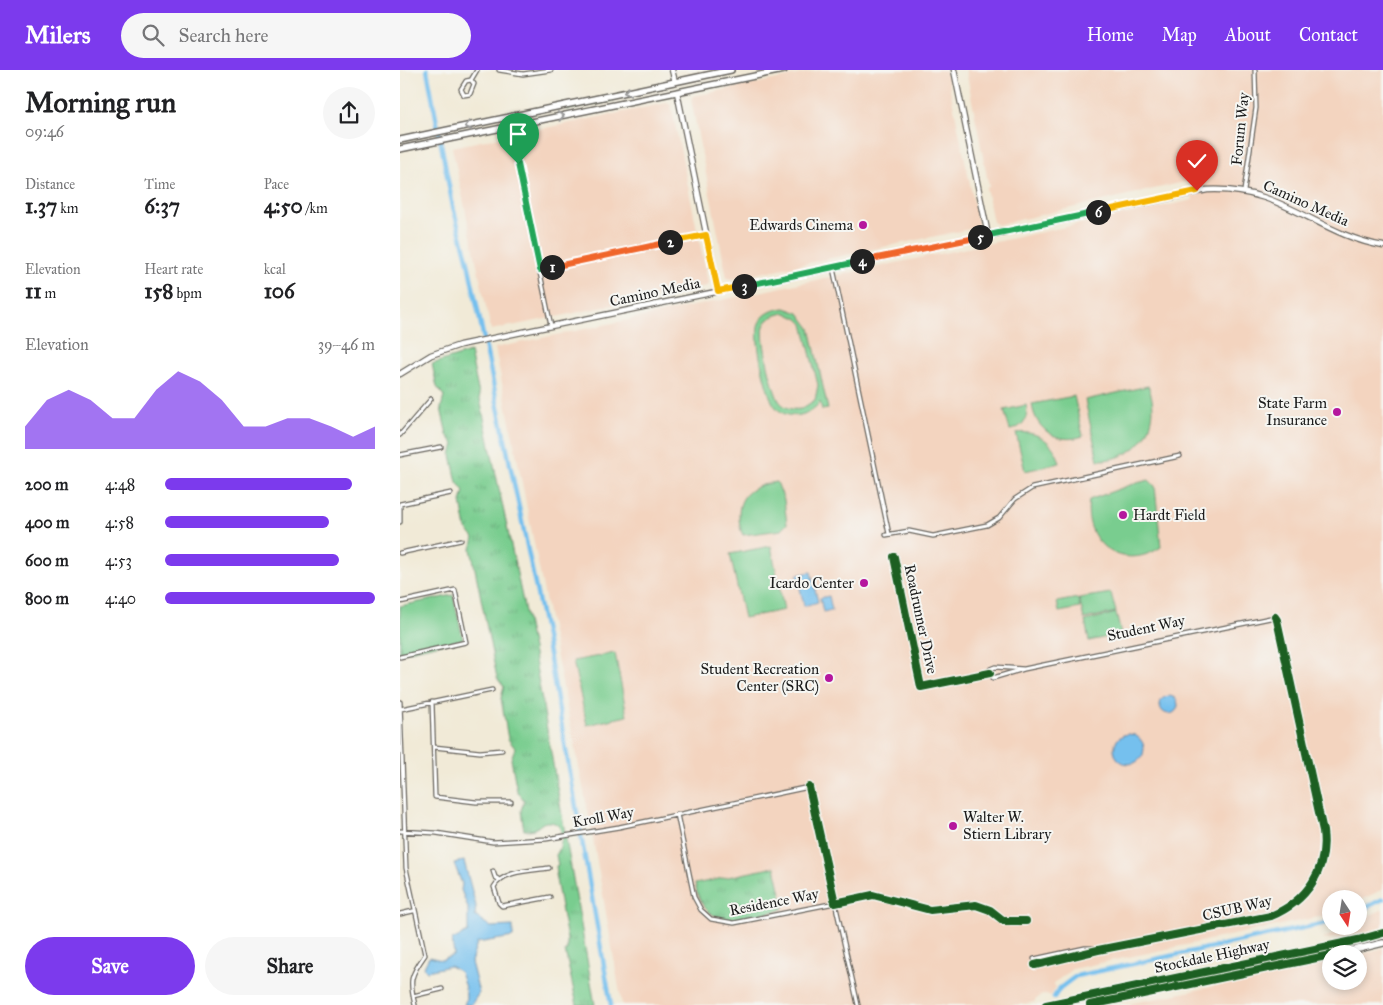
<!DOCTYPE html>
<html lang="en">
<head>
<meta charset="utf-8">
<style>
  body { margin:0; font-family:"IM FELL Great Primer",serif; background:#f6f6f6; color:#202124; height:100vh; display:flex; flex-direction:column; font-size:19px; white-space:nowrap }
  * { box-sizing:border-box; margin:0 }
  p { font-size:16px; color:#757577 }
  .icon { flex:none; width:28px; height:28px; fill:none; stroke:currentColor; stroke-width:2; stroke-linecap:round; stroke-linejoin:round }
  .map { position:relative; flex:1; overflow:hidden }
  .side { display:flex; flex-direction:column; background:#fff; width:400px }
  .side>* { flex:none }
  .needle { width:32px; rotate:168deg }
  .fabs { position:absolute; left:922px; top:820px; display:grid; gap:10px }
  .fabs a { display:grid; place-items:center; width:45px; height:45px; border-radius:50%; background:#fff; box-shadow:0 2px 8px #0003; font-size:25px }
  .pin { position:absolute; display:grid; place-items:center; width:42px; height:42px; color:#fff; margin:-51px -21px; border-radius:50% 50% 50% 0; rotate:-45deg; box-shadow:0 0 5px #0007 }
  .pin .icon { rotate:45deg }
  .km { position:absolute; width:25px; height:25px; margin:-12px; border-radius:50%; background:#222; color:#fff; font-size:14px; line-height:25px; text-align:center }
  .round { display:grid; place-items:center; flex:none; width:52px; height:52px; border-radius:26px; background:#f6f6f6 }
  .summary { display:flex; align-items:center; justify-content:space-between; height:85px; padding:0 25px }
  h1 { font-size:28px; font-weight:800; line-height:38px }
  .stats { display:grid; grid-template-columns:repeat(3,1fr); gap:8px; height:85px; padding:5px 25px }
  .stats div { display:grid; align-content:center }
  .stats b { font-size:21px; font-weight:800 }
  .stats small { font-size:14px; font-weight:400 }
  .stats p { font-size:14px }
  .chart { height:140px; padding:10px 25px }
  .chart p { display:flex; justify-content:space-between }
  .chart svg { width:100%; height:90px; margin-top:5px; fill:#7c3aed; opacity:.7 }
  .primary-button { display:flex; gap:10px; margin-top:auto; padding:10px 25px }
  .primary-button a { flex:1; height:58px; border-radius:30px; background:#7c3aed; color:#fff; font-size:20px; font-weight:800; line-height:58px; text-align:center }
  .primary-button a+a { background:#f6f6f6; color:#202124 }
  ul { padding:0 25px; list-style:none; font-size:16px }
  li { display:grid; grid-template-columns:80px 60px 1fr; align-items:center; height:38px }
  li i { height:12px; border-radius:6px; background:#7c3aed }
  header { display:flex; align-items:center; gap:30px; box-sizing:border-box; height:70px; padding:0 25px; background:#7c3aed; color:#fff }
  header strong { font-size:24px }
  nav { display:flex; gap:28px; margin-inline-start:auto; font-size:18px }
  .search { width:350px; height:45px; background:#f6f6f6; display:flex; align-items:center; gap:12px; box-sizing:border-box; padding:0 18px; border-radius:28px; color:#757577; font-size:19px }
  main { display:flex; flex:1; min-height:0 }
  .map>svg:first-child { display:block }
</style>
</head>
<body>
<header>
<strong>Milers</strong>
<div class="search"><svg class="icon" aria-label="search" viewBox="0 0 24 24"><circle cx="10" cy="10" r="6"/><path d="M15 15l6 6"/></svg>Search here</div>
<nav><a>Home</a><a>Map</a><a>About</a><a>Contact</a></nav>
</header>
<main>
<section class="side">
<div class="summary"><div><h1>Morning run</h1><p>09:46</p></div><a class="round"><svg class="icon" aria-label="share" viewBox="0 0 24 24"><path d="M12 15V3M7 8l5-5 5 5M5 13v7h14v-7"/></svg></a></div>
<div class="stats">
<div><p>Distance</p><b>1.37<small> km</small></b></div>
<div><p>Time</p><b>6:37</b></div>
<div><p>Pace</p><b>4:50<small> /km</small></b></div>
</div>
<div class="stats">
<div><p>Elevation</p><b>11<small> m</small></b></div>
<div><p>Heart rate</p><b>158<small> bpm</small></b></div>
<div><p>kcal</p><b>106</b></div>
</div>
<div class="chart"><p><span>Elevation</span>39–46 m</p>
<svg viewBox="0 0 160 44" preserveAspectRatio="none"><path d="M0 44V33L10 20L20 15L30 20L40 29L50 29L60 15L70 6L80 11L90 20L100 33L110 33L120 29L130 29L140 33L150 38L160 33V44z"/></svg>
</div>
<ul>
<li><b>200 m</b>4:48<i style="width:89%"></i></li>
<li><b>400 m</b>4:58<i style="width:78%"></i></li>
<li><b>600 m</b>4:53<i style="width:83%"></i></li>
<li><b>800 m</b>4:40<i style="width:100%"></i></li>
</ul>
<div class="primary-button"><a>Save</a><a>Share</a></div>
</section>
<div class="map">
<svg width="983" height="935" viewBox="0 0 983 935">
  <defs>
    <pattern id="grass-tufts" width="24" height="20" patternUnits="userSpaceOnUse" patternTransform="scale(1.25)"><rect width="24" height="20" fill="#79cd8f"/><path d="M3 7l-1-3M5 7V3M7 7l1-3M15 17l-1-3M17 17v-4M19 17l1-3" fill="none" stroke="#68af7b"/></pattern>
  </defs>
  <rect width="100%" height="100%" fill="#f6f6f2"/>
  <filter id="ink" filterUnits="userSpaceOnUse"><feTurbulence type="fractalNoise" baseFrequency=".02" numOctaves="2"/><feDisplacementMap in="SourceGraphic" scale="10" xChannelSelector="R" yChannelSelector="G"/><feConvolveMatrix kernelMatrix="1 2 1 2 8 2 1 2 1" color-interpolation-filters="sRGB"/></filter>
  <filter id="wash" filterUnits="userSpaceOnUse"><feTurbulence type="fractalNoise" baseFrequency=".0096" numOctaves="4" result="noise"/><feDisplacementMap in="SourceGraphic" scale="20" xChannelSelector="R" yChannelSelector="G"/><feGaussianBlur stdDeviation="1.12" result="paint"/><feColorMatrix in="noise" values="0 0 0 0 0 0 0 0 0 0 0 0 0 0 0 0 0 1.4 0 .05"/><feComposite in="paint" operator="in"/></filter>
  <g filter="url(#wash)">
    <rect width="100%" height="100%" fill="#f1ead7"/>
    <path fill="#f3d4bf" d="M422,0h124l33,157 -247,52 -5,-1 -36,-178 3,-4z
      M566,0h417v819l-24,12v-2h-28v15l-3,1 -256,54 -19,15 3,3 -5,9 -5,-2 -8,3 -4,5 -15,3h-397l-31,-178 -96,-479 698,-148 -4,-19 -192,44 -4,-3 -7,-34 3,-1z
      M267,33l4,2 37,177 -1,4 -216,44 -39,-183z
      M983,839v18l-29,8 -32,5 26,-14h11v-5z
      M983,878v57h-259l207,-43v19h28v-26z"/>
    <path fill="url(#grass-tufts)" stroke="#4a7456" d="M218,26l-6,5 -45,9 -1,-3z
      M70,282l63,297 62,356h-18l-12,-54 2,-1v-11l-12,-65 2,-1 -1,-7 2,-1 -2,-10c7,-10 11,-35 -10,-33 -5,1 -6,4 -10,6 -3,2 -9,2 -12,2l-3,-19 3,-11 -7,-9 -6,-32 4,-11 -7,-9 -7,-41 3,-11 -7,-9 -26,-129 3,-11 -8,-9 -5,-27 3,-11 -7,-9 -6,-27 3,-11 -7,-9 -6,-27 3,-12 -7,-9 -5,-23z
      M375,797l9,39 -3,4c-38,8 -76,24 -86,-26z"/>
    <path fill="#79cd8f" stroke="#4a7456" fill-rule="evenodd" d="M385,238l14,5 11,15 18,81 -6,1 -2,-8c-11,15 -34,20 -46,3 -8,-12 -21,-70 -15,-82 5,-10 15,-14 26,-15zM386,243l12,6 5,5 15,61 -3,15 -14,9c-8,1 -15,0 -21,-7 -7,-8 -20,-66 -16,-76 4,-9 13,-12 22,-13z
      M748,316c16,37 -9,75 -50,74l-13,-60z
      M674,326l9,40c-25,9 -48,-6 -51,-32z
      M626,335c3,13 -3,23 -16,25l-6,-20z
      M616,363c22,-3 39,10 44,30l-35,8z
      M749,410l6,6 6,61c-38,26 -79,-3 -72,-47l44,-16z
      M377,412l7,18 3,24 -6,6 -38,5c-3,-5 -4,-13 -4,-20 0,-23 17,-30 38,-33z
      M371,476l13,64 -40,8 -14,-64z
      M711,523l5,19 -32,7 -5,-21z
      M53,525l10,44 -63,14v-47z
      M678,528l2,10 -21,4 -2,-10z
      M716,543l5,21 -32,7 -4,-20z
      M215,583l12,63 -40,9 -14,-64z"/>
    <path fill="#75c0ee" stroke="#486e85" d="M411,502l7,30 -14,4 -7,-31z
      M429,526l3,14 -9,2 -3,-14z
      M760 635a9 9 0 1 1 18 0a9 9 0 1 1-18 0Z
      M714 679a15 15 0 1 1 30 0a15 15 0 1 1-30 0Z
      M64,791l12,45 -1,10 16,11 22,-1v11l-36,6 -6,19 8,31 -8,12h-7c5,-10 -1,-23 -4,-33l-10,-6 -23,5 -3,-4 5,-10 13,3 12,-5 -2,-15 16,-8v-24l-7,-18 1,-6 -8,-21z"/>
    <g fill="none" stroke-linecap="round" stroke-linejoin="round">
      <path stroke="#75c0ee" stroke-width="4.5" d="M27,0l26,137 14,51 79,379 65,368
        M959,841l24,-12
        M654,927l6,-9 16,-12 255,-54"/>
    </g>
  </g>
  <g filter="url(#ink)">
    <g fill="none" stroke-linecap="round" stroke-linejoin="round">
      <g stroke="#67645d" stroke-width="5.5">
        <path id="minor" d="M99,0l24,4 28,-4
          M71,10l-5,1 -5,8 3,6 6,-1 4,-10 -3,-4 6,-10
          M110,57l41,199
          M844,121l12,-83 -1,-38
          M433,198l56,266
          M140,199l167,-34
          M0,365l31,-36
          M0,385l41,-8
          M0,452v-18l51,-11
          M486,465l23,-4 24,5 54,-11 12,-7 16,-19 17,-11 148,-32
          M0,483l61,-13
          M0,532l55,-12 11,52 -66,15
          M624,599l-29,-2 -5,2v4l3,5 31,-9 251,-52 2,3 47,219c0,37 -19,63 -53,77l-173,34 -63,15
          M0,632l6,166 19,87c-15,21 -16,25 -10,50
          M32,632l3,95 41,5h35
          M1,639l91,-19
          M34,677l46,5 22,-2
          M277,744l17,83 7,13 10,9 23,4 101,-20
          M0,761l36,2 57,9 53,-3 73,-12 190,-40 49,218
          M149,798c-18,3 -46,2 -55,19l5,16 3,3 48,-9
          M93,801l2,6 3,2
          M0,844l13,-3
          M634,889l51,-11h9l4,2
          M13,926l29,-7"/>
      </g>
      <g stroke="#67645d" stroke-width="7">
        <path id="tertiary" d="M272,0l3,12
          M554,0l34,165
          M277,22l41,199
          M0,304l31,-19 29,-10 747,-155c75,-4 109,44 176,56"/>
      </g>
      <g stroke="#67645d" stroke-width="8">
        <path id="secondary" d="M110,56l5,-6 9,-3
          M0,70l331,-70
          M0,79l384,-79"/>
      </g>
      <g stroke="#67645d" stroke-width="8">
        <path id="primary" d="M938,884l45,-11
          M646,935l312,-65 25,-7
          M690,935l241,-50"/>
      </g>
      <use href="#minor" stroke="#fff" stroke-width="3"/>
      <use href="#tertiary" stroke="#fff" stroke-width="4.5"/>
      <use href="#secondary" stroke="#fff" stroke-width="5"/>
      <use href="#primary" stroke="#fff" stroke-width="5.5"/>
      <g stroke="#f6f6f2" stroke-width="11">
        <path id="cycleway" d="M494,487l27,130 69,-14
          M409,717l26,116 38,-8 57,15 46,-5 14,5 14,11h22
          M635,895l63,-15 173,-34c36,-15 57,-46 52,-85l-46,-211 -2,-3
          M646,935l312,-65 25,-7
          M690,935l241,-50"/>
      </g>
      <use href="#cycleway" stroke="#1b5e20" stroke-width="8"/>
    </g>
    <defs><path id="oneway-chevron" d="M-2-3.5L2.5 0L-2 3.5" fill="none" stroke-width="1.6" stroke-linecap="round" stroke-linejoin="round" transform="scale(1.25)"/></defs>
    <g stroke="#999">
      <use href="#oneway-chevron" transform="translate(227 22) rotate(168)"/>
      <use href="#oneway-chevron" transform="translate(161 46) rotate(-12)"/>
      <use href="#oneway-chevron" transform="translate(68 56) rotate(168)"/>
    </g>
  </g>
  <g fill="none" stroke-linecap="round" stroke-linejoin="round" filter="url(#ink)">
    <g stroke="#fff" stroke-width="10">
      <path id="split-1" d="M118,94l22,106 12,-3"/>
    </g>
    <g stroke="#fff" stroke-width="10">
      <path id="split-2" d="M152,197l118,-25"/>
    </g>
    <g stroke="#fff" stroke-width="10">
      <path id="split-3" d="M270,172l36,-7 12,56 26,-5"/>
    </g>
    <g stroke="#fff" stroke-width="10">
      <path id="split-4" d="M344,216l118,-25"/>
    </g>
    <g stroke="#fff" stroke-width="10">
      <path id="split-5" d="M462,191l118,-24"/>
    </g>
    <g stroke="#fff" stroke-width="10">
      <path id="split-6" d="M580,167l118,-25"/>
    </g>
    <g stroke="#fff" stroke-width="10">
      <path id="split-7" d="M698,142l99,-21"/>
    </g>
    <use href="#split-1" stroke="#22a559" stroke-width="6"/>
    <use href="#split-2" stroke="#f0652b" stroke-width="6"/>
    <use href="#split-3" stroke="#f5b400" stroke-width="6"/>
    <use href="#split-4" stroke="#22a559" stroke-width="6"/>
    <use href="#split-5" stroke="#f0652b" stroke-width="6"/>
    <use href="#split-6" stroke="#22a559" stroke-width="6"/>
    <use href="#split-7" stroke="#f5b400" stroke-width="6"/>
  </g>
  <g fill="#b5179e" stroke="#f6f6f2" stroke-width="2">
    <circle cx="463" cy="155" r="5"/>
    <circle cx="937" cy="342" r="5"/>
    <circle cx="723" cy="445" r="5"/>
    <circle cx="464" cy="513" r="5"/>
    <circle cx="429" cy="608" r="5"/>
    <circle cx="553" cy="756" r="5"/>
  </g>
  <g text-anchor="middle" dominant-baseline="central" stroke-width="4" stroke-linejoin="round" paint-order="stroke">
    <g font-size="15" fill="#1c1c1c" stroke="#f6f6f2">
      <text transform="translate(840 59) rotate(-84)">Forum Way</text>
      <text transform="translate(906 133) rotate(24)">Camino Media</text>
      <text transform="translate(255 222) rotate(-12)">Camino Media</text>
      <text transform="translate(521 549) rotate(78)">Roadrunner Drive</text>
      <text transform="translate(746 558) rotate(-12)">Student Way</text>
      <text transform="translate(203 747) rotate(-10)">Kroll Way</text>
      <text transform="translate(374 832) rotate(-11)">Residence Way</text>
      <text transform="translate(837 838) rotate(-13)">CSUB Way</text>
      <text transform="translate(812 886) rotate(-12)">Stockdale Highway</text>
    </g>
    <g font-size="15" fill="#1c1c1c" stroke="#f6f6f2" text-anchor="end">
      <text x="453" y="155">Edwards Cinema</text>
      <text x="927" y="333">State Farm<tspan x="927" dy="17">Insurance</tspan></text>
      <text x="733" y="445" text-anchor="start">Hardt Field</text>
      <text x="454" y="513">Icardo Center</text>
      <text x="419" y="599">Student Recreation<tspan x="419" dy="17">Center (SRC)</tspan></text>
      <text x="563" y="747" text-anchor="start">Walter W.<tspan x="563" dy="17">Stiern Library</tspan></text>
    </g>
  </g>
</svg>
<div class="fabs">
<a><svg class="needle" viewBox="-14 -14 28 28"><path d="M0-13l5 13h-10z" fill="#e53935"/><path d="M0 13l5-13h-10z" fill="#757577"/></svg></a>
<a><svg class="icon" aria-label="layers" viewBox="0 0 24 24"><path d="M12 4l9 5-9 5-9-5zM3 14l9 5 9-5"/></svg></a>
</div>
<div class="pin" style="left:118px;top:94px;background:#1e9e55"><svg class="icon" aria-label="arrive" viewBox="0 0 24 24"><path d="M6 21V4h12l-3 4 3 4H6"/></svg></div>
<div class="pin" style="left:797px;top:121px;background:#d93025"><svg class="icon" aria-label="check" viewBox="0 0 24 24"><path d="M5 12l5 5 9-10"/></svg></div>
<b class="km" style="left:152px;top:197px">1</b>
<b class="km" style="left:270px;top:172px">2</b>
<b class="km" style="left:344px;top:216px">3</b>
<b class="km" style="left:462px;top:191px">4</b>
<b class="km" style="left:580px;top:167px">5</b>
<b class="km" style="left:698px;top:142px">6</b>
</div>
</main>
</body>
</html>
